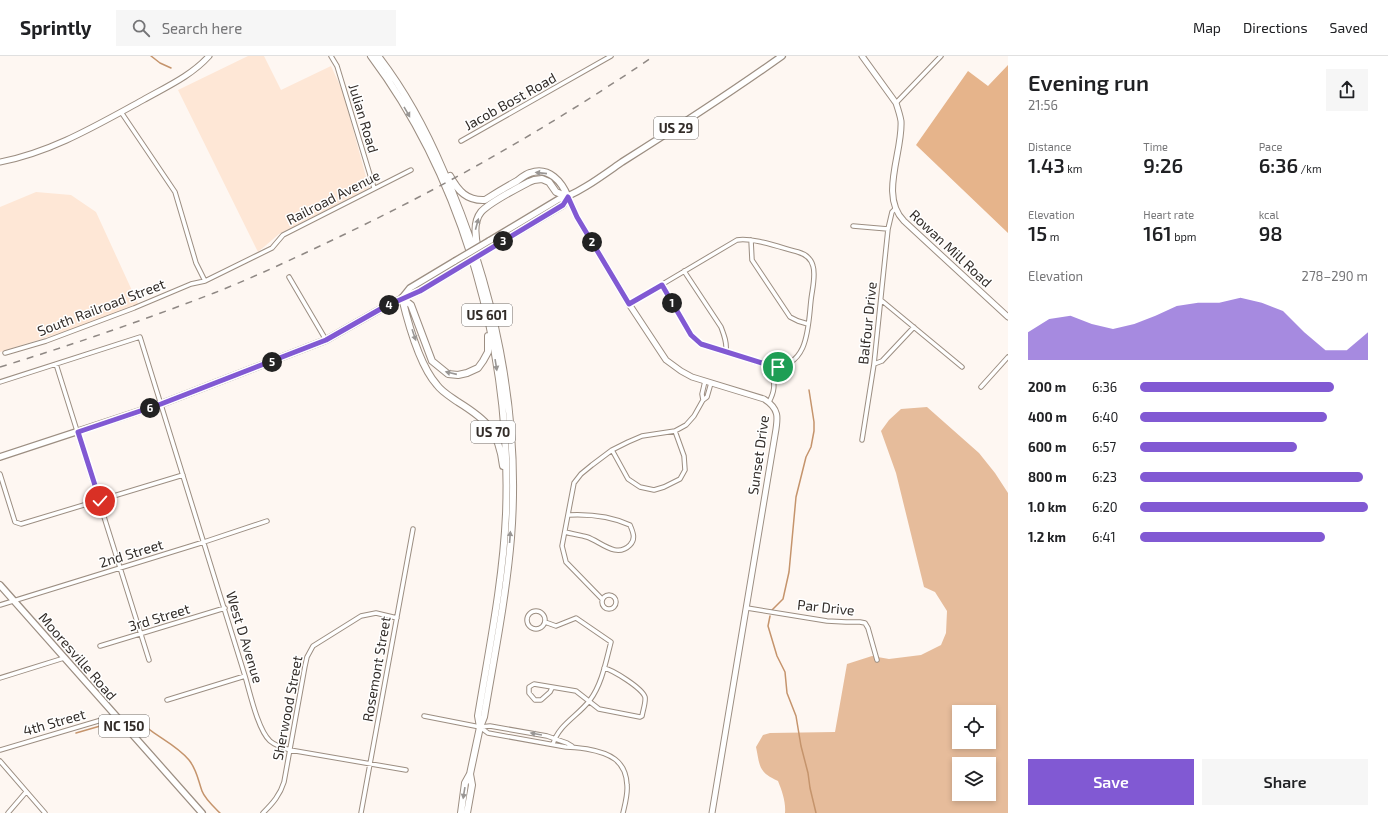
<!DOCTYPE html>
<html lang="en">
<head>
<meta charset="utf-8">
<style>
  body { margin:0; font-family:"Exo 2",sans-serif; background:#f6f6f6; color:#202124; height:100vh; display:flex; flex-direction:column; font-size:15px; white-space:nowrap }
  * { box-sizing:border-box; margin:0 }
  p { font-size:13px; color:#757577 }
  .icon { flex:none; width:22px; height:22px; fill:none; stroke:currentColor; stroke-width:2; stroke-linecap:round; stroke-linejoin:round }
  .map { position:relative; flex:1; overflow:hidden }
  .panel { display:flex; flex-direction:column; background:#fff; width:380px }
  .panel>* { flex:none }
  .fabs { position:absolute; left:952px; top:649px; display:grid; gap:8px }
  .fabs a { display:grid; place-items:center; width:44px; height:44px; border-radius:0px; background:#fff; box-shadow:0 2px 6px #0003; font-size:20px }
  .pin { position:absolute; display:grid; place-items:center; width:34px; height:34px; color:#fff; margin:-17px; border:2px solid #fff; border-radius:50%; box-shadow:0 1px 4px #0007 }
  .km { position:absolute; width:20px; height:20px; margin:-10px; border-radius:50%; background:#222; color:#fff; font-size:11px; line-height:20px; text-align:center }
  .round { display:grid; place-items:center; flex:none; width:42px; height:42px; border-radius:0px; background:#f6f6f6 }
  .headline { display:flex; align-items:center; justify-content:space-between; height:68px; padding:0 20px }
  h1 { font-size:22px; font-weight:600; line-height:30px }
  .figures { display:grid; grid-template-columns:repeat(3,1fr); gap:6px; height:68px; padding:4px 20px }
  .figures div { display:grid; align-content:center }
  .figures b { font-size:20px; font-weight:600 }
  .figures small { font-size:11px; font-weight:400 }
  .figures p { font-size:11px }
  .chart { height:112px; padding:8px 20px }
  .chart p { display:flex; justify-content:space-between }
  .chart svg { width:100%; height:72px; margin-top:4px; fill:#8159d3; opacity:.7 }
  .button { display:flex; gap:8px; margin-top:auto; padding:8px 20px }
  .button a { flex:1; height:46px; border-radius:0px; background:#8159d3; color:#fff; font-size:16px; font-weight:600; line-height:46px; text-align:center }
  .button a+a { background:#f6f6f6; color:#202124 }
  ul { padding:0 20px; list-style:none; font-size:13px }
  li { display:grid; grid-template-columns:64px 48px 1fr; align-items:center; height:30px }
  li i { height:10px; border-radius:5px; background:#8159d3 }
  header { display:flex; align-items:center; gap:24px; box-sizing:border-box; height:56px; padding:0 20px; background:#fff; border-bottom:1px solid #e0e0e0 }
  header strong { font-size:19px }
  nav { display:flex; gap:22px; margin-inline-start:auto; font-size:14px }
  .search { width:280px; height:36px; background:#f6f6f6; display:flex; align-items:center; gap:10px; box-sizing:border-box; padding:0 14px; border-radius:0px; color:#757577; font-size:15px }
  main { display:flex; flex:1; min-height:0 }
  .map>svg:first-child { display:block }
</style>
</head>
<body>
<header>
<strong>Sprintly</strong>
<div class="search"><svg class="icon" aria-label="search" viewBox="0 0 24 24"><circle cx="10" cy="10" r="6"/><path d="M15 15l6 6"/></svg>Search here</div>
<nav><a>Map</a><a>Directions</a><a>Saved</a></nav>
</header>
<main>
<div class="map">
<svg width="1008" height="757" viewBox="0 0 1008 757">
  <rect width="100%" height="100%" fill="#fef7f2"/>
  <path fill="#fee7d6" d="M248,0h16l17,34 50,-24 12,26 26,96 -90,46 -21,18 -80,-162z
    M36,136l35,3 25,17 44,96 -140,44v-145z
    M114,665l11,12 -14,5 -7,-14z"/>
  <path fill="#e6bc9b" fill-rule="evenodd" d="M927,351l52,46 16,20 13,20v320h-223c1,-11 -3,-22 -7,-32 -20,-9 -18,-15 -22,-34l7,-12 7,-2 65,-1 12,-68 25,-8 17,3 32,-4 20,-10 5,-12 1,-22 -12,-19 -11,-5 -28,-114 -15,-42 8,-11 12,-11zM959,656h30v30h-30zM959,708h30v30h-30z"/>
  <path fill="#e6b48b" d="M1008,9v168l-92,-88 52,-74 20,15z"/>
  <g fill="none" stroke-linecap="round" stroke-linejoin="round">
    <path stroke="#c5946c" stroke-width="1.5" d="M151,0l9,7 11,5
      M772,554l11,-11 6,-27 7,-75 10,-40 5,-10 3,-16v-9l-5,-32
      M770,560l-2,10 9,30 8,16 2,21 9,23 5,30 7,27 2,15 6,25
      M135,661c16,18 39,25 54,43 8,10 9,20 13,31 3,8 12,16 18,22
      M76,677l38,-11"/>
    <g stroke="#9c8e82" stroke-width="5.5">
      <path id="street" d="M331,0l6,10 37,122
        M896,47l45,-47
        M121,56l54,80 21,71 9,18
        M461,85l150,-85
        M853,170l35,3
        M751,184l1,20 38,57 8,4 10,3
        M684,215l37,56c3,8 6,15 5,24
        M289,221l37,63
        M881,244l81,67
        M629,248l108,-64c15,-3 45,8 61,12 7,2 13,6 15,14 3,10 -1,24 -2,34 -3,27 -2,67 -39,67l-71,-23 -5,-4 -5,-5 -29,-50
        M5,297l41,-12 88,-33 57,-24 14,-3 67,-33 11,-13 128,-65
        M56,308l93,296
        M874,308l8,-3 32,-34
        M0,326l140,-45 105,339c5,17 13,54 25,65 6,5 13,7 20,9l116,20
        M981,331l27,-30
        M703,344l-1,-6 3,-13
        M769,346c8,-15 4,-20 3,-35
        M862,384l12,-76 14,-135 4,-17 3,-3
        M612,394l16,29 12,8 14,3 10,-3 16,-8 5,-9 -1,-14 -9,-25
        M0,418l15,48 6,2 162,-49
        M565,476c7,2 15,3 22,5 13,4 29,22 43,8 6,-6 3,-13 0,-20 -20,-9 -40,-11 -61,-10
        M602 546a7 7 0 1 1 14 0a7 7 0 1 1-14 0Z
        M602,543l-36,-37 -4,-16 12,-63 7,-9 11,-9 20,-15 16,-8 14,-6 33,-5 11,-6 8,-9 9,-16 4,-3 4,-14
        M0,549l204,-63 63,-21
        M747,552l80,13 19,1h14l5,1 3,5 9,32
        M527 564a9 9 0 1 1 18 0a9 9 0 1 1-18 0Z
        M545,566l11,4 20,-8 35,24c-5,19 -9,42 -21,58 -12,16 -31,24 -37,44
        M100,590l125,-38
        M0,622l64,-20
        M552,632l-2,4 -9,8h-6l-6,-7v-6l5,-3 42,7 23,18 41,8 2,-1c1,-6 4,-14 3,-19 -3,-9 -32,-27 -41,-29
        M167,644l78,-24
        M424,660l56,11 10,-1 57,10 20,7 5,3
        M480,671l8,6 78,14c7,0 14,1 21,2 22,4 39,11 40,36 1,9 -2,19 -4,28
        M0,694l115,-34
        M0,705l45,52
        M8,757l18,-21
        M263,757c10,-10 17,-18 21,-31l21,-116 2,-9 6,-11 48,-30 15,-3 21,5
        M361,757l52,-284"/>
    </g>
    <g stroke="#9c8e82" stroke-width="7">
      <path id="secondary" d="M862,0l34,47c2,6 4,12 5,18 2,31 -22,75 3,100l104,96
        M0,106c52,-10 97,-37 143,-62 23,-13 48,-24 66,-44
        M568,141l9,20 52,87 37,56 15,11 11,6 72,22c16,10 14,19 11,36l-63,378"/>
    </g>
    <g stroke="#9c8e82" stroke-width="8">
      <path id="primary" d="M489,185l70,-42c18,-4 47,-26 63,-37 54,-34 108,-69 160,-106
        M492,191l71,-42 5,-8
        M402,242l8,-10 45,-27
        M0,401l161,-53 165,-64 58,-33 35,-16 40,-24
        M0,529l202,228"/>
    </g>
    <g stroke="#9c8e82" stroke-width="8">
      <path id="highway" d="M371,0c95,127 141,300 135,458 -3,68 -17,135 -28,202l2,11
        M378,0c27,35 48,74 65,114 51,115 78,243 68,368 -5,60 -17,119 -27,179l-4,10 -10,47 -5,9 -4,30
        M450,120c8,15 17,25 35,24 11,-7 21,-13 32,-19 4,-3 9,-7 13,-8 19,-7 32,9 38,24
        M478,193c-3,-12 -5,-27 3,-37 9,-10 35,-23 48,-30l5,-2 8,-1 7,3 7,10 12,5
        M402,242c6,25 18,68 35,87 5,7 14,12 21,17 29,18 41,29 45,64
        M402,242l9,7 21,56 16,13 10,1 9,-2 11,-5 5,-7 5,-9v-16
        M467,757l5,-28 -2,-11"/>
    </g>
    <use href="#street" stroke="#fff" stroke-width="3.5"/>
    <use href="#secondary" stroke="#fff" stroke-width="5"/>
    <use href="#primary" stroke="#fff" stroke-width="5.5"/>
    <use href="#highway" stroke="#fff" stroke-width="6"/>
    <path stroke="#8f8884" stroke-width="1.5" stroke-dasharray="7 7" stroke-linecap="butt" d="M0,311c72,-22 144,-47 214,-74 43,-17 85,-37 127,-57 109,-52 213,-112 313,-180"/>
    <g stroke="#9c8e82" stroke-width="8" stroke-linecap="butt">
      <path id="primary-bridge" d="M455,205l34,-20
        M459,211l33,-20"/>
    </g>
    <use href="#primary-bridge" stroke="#fff" stroke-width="5.5"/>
  </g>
  <defs><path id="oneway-solid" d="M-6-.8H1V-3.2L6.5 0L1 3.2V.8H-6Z"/></defs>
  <g fill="#999694">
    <use href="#oneway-solid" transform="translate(407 56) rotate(60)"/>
    <use href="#oneway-solid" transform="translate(541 117) rotate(-174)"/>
    <use href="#oneway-solid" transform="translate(477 168) rotate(-75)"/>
    <use href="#oneway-solid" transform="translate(414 279) rotate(71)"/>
    <use href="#oneway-solid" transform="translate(496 309) rotate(81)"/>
    <use href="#oneway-solid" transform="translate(451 317) rotate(-167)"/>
    <use href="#oneway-solid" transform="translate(510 481) rotate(-86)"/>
    <use href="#oneway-solid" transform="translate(536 678) rotate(-170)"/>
    <use href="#oneway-solid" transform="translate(464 737) rotate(99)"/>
  </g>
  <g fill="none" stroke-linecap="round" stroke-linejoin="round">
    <g stroke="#fff" stroke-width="8">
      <path id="route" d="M100,445l-22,-69 83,-28 165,-64 58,-33 36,-16 143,-86 5,-8 9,20 52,87 33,-19 29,50 10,9 71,22 6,1"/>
    </g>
    <use href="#route" stroke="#8159d3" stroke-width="5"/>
  </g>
  <g text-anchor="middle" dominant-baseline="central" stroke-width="3" stroke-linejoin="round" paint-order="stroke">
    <g fill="#fff" stroke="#706c69" stroke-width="1">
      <rect x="654" y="61" width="44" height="22" rx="3"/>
      <rect x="462" y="248" width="50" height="22" rx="3"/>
      <rect x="471" y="365" width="44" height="22" rx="3"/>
      <rect x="99" y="659" width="50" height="22" rx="3"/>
    </g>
    <g font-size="13" font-weight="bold" fill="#332d29">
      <text x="676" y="72">US 29</text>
      <text x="487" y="259">US 601</text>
      <text x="493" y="376">US 70</text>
      <text x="124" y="670">NC 150</text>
    </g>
    <g font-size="14" fill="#332d29" stroke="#fff">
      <text transform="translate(510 45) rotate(-29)">Jacob Bost Road</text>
      <text transform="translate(364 62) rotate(73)">Julian Road</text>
      <text transform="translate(333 141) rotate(-27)">Railroad Avenue</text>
      <text transform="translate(951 192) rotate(43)">Rowan Mill Road</text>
      <text transform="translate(101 251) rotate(-21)">South Railroad Street</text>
      <text transform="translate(867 267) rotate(-84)">Balfour Drive</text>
      <text transform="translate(758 399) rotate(-82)">Sunset Drive</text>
      <text transform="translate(131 497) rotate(-17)">2nd Street</text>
      <text transform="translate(826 551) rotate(6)">Par Drive</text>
      <text transform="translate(159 561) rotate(-17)">3rd Street</text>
      <text transform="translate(245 581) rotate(73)">West D Avenue</text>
      <text transform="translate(78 600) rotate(49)">Mooresville Road</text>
      <text transform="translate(376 613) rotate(-80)">Rosemont Street</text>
      <text transform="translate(287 652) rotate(-79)">Sherwood Street</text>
      <text transform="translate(54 666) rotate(-16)">4th Street</text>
    </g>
  </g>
</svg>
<div class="fabs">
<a><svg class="icon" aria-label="locate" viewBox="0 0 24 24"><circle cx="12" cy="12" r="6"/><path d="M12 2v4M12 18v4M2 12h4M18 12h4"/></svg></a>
<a><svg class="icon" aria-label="layers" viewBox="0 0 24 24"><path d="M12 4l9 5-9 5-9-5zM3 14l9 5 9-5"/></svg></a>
</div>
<div class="pin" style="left:778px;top:311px;background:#1e9e55"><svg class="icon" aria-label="arrive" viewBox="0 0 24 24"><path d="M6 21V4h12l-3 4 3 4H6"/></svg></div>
<div class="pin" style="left:100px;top:445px;background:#d93025"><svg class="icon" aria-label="check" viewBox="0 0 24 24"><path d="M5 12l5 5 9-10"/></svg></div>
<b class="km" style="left:672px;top:247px">1</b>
<b class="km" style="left:592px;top:186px">2</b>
<b class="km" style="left:503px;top:185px">3</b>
<b class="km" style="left:389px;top:249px">4</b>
<b class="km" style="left:272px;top:306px">5</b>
<b class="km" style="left:150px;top:352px">6</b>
</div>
<section class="panel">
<div class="headline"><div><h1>Evening run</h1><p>21:56</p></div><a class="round"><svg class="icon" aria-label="share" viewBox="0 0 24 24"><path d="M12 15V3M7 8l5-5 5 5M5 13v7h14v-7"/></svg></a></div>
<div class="figures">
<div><p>Distance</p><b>1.43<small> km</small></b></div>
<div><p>Time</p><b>9:26</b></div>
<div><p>Pace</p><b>6:36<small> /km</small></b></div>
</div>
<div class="figures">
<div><p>Elevation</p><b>15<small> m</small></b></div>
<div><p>Heart rate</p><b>161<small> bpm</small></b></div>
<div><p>kcal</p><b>98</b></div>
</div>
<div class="chart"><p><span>Elevation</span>278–290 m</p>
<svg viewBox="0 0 160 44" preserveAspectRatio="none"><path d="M0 44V27L10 19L20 17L30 22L40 25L50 22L60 17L70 11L80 9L90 9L100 6L110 9L120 14L130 27L140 38L150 38L160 27V44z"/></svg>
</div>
<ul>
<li><b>200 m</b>6:36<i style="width:85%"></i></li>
<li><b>400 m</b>6:40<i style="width:82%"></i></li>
<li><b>600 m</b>6:57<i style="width:69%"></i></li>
<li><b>800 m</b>6:23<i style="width:98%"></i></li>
<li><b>1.0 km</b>6:20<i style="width:100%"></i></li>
<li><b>1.2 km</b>6:41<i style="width:81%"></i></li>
</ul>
<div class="button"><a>Save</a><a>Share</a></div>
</section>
</main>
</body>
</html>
